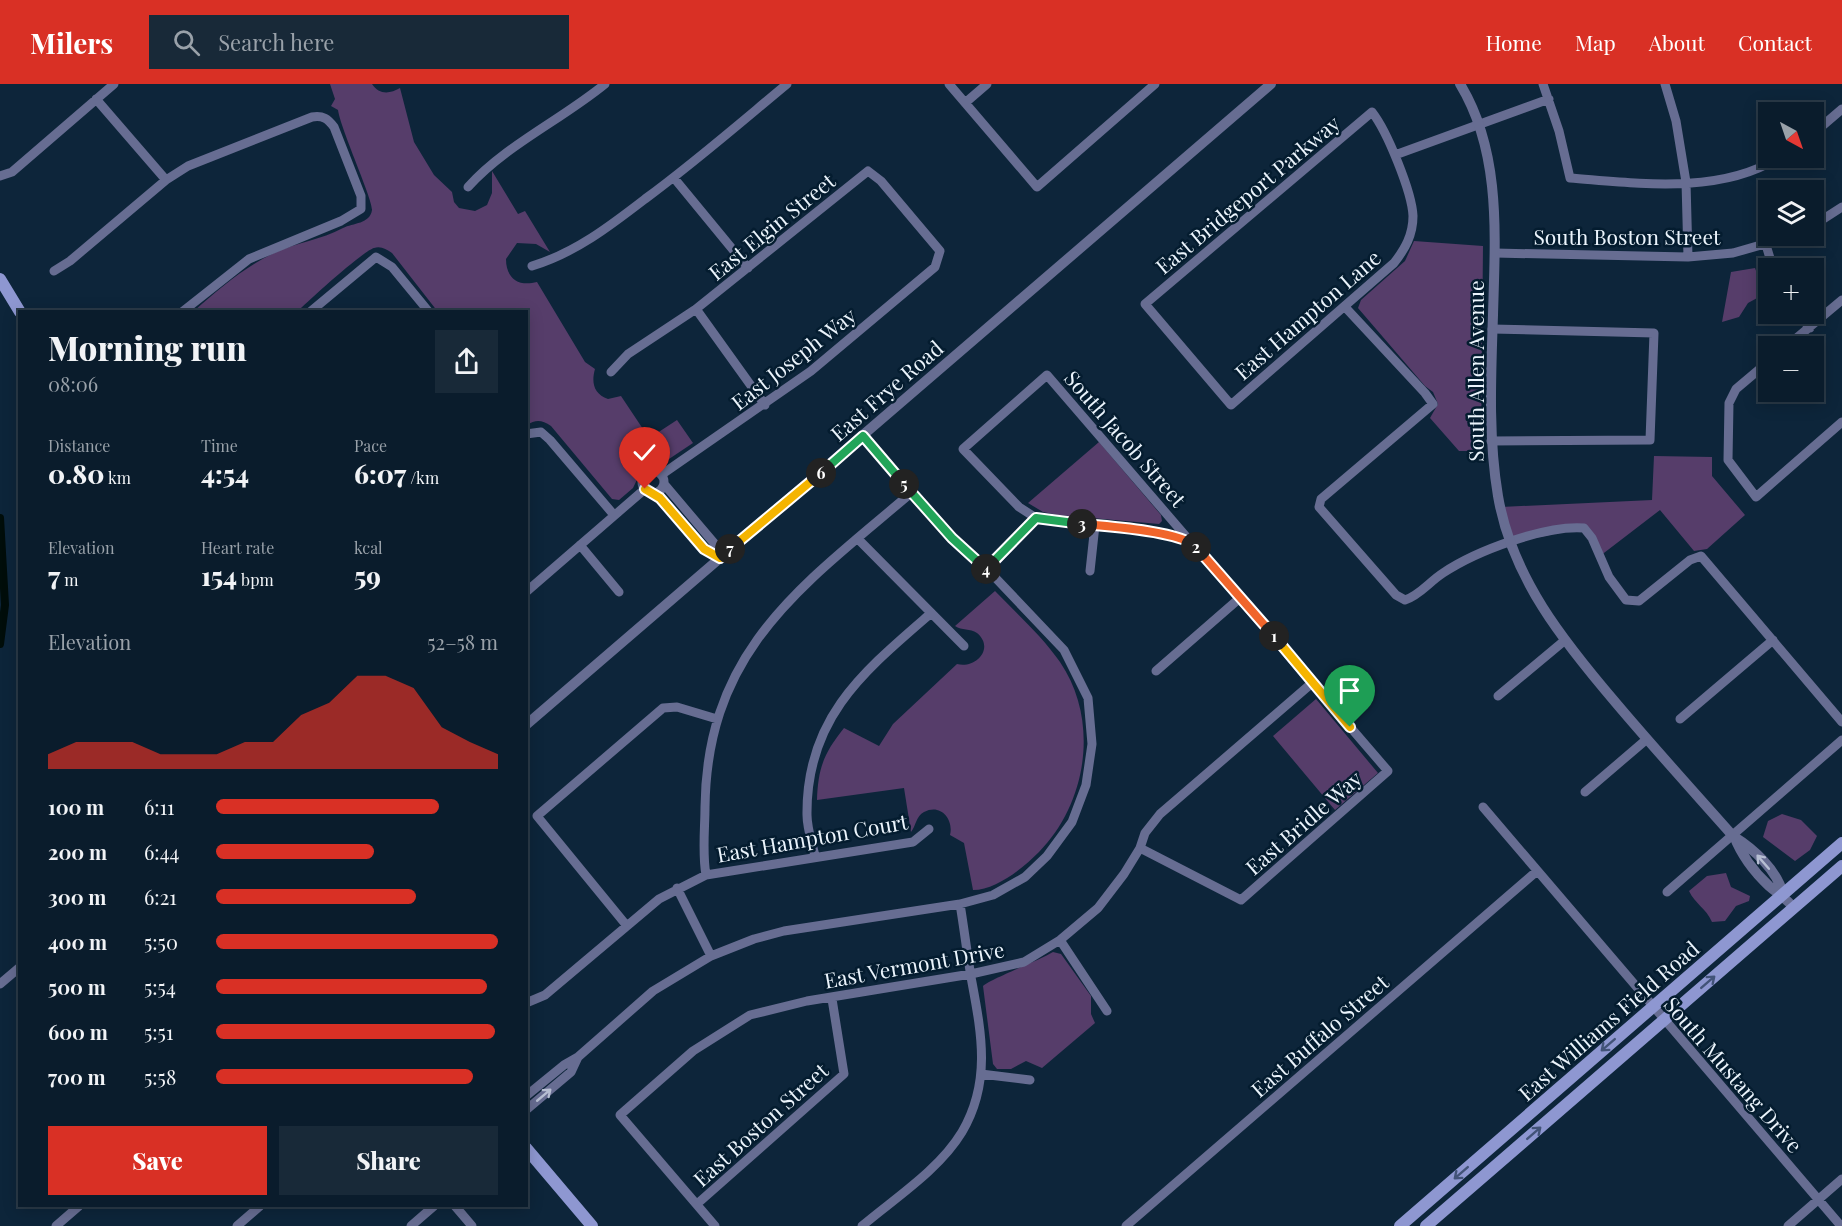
<!DOCTYPE html>
<html lang="en">
<head>
<meta charset="utf-8">
<style>
  body { margin:0; font-family:"Playfair Display",serif; background:#182938; color:#f1f3f6; height:100vh; display:flex; flex-direction:column; font-size:22px; white-space:nowrap }
  * { box-sizing:border-box; margin:0 }
  p { font-size:20px; color:#99a1a9 }
  .icon { flex:none; width:33px; height:33px; fill:none; stroke:currentColor; stroke-width:2; stroke-linecap:round; stroke-linejoin:round }
  .map { position:relative; flex:1; overflow:hidden }
  .panel { position:absolute; left:18px; top:226px; width:510px; height:897px; display:flex; flex-direction:column; background:#0a1c2c; border-radius:0px; box-shadow:0 3px 15px #0003,0 0 0 2px #2a3a48 }
  .panel>* { flex:none }
  .needle { width:39px; rotate:140deg }
  .tools { position:absolute; left:1758px; top:18px; display:grid; gap:12px }
  .tools a { display:grid; place-items:center; width:66px; height:66px; border-radius:0px; background:#0a1c2c; box-shadow:0 3px 15px #0003,0 0 0 2px #2a3a48; font-size:30px }
  .pin { position:absolute; display:grid; place-items:center; width:51px; height:51px; color:#fff; margin:-62px -26px; border-radius:50% 50% 50% 0; rotate:-45deg; box-shadow:0 0 6px #0007 }
  .pin .icon { rotate:45deg }
  .km { position:absolute; width:30px; height:30px; margin:-15px; border-radius:50%; background:#222; color:#fff; font-size:16px; line-height:30px; text-align:center }
  .round { display:grid; place-items:center; flex:none; width:63px; height:63px; border-radius:0px; background:#182938 }
  .headline { display:flex; align-items:center; justify-content:space-between; height:102px; padding:0 30px }
  h1 { font-size:33px; font-weight:800; line-height:45px }
  .metrics { display:grid; grid-template-columns:repeat(3,1fr); gap:9px; height:102px; padding:6px 30px }
  .metrics div { display:grid; align-content:center }
  .metrics b { font-size:26px; font-weight:800 }
  .metrics small { font-size:16px; font-weight:400 }
  .metrics p { font-size:16px }
  .chart { height:168px; padding:12px 30px }
  .chart p { display:flex; justify-content:space-between }
  .chart svg { width:100%; height:108px; margin-top:6px; fill:#d93025; opacity:.7 }
  .cta { display:flex; gap:12px; margin-top:auto; padding:12px 30px }
  .cta a { flex:1; height:69px; border-radius:0px; background:#d93025; color:#fff; font-size:24px; font-weight:800; line-height:69px; text-align:center }
  .cta a+a { background:#182938; color:#f1f3f6 }
  ul { padding:0 30px; list-style:none; font-size:20px }
  li { display:grid; grid-template-columns:96px 72px 1fr; align-items:center; height:45px }
  li i { height:15px; border-radius:8px; background:#d93025 }
  header { display:flex; align-items:center; gap:36px; box-sizing:border-box; height:84px; padding:0 30px; background:#d93025; color:#fff }
  header strong { font-size:28px }
  nav { display:flex; gap:33px; margin-inline-start:auto; font-size:21px }
  .search { width:420px; height:54px; background:#182938; display:flex; align-items:center; gap:15px; box-sizing:border-box; padding:0 21px; border-radius:0px; color:#99a1a9; font-size:22px }
  .map>svg:first-child { display:block }
</style>
</head>
<body>
<header>
<strong>Milers</strong>
<div class="search"><svg class="icon" aria-label="search" viewBox="0 0 24 24"><circle cx="10" cy="10" r="6"/><path d="M15 15l6 6"/></svg>Search here</div>
<nav><a>Home</a><a>Map</a><a>About</a><a>Contact</a></nav>
</header>
<div class="map">
<svg width="1842" height="1142" viewBox="0 0 1842 1142">
  <rect width="100%" height="100%" fill="#0d253a"/>
  <path fill="#563d6a" d="M330,0h42c7,11 18,10 28,4l14,54 20,33 18,17 2,10 5,6 16,3 12,-6 5,-12v-22l26,43 7,-3 25,41 -14,-8 -19,-1 -11,16c0,19 12,28 31,23l48,80 10,7c-4,14 -1,25 13,30l13,-3 26,39 4,2 26,-17 16,23 -30,20 -20,4 -10,21 -14,12 -7,-1 -61,-73c-9,-6 -15,-7 -24,-1l-1,-113h-88l-46,-59c-6,-4 -11,-7 -18,-5 -11,3 -66,53 -77,64h-104c25,-22 50,-44 81,-59 23,-11 47,-13 69,-25 10,-5 27,-4 29,-18 1,-10 -31,-80 -34,-100l-7,-4 4,-7z
    M1414,157l69,5 -2,205h-22l-29,-33 8,-14 -5,-12 -8,-6 -67,-78 3,-8 44,-39z
    M1755,184l7,19 -3,10 -11,6 -9,14 -17,5 9,-50z
    M1099,358l62,73 1,6 -3,3 -101,-9 -15,-3 -15,-9z
    M1654,372l58,1v19l33,39 -38,34 -13,2 -34,-41 -60,46 -16,-28 -73,15 -10,-36 151,-7z
    M995,507c22,23 47,45 65,71 40,59 27,141 -21,190 -16,16 -43,38 -66,38l-9,-47 -14,-8c4,-15 -9,-32 -26,-23 -8,4 -8,14 -13,20l-7,-44 -87,12c1,-32 7,-47 27,-72l35,18 14,-22 64,-60c19,5 38,-16 20,-31 -7,-5 -15,-2 -22,-7z
    M1316,615l62,74 -43,37 -62,-74z
    M1782,730l19,6 16,16 -7,14 -15,11 -32,-24 5,-16z
    M1726,789l5,14 19,9 -1,5 -13,5 -11,15 -13,1c-6,-14 -17,-18 -23,-31l18,-15z
    M1053,868l8,2 30,42v18l4,9 -53,45 -16,-7 -15,8h-14l-4,-5 -10,-78c5,-6 57,-26 70,-34z"/>
  <g fill="none" stroke-linecap="round" stroke-linejoin="round">
    <path stroke="#000d0a" stroke-width="8" d="M0,434l5,87 -5,39"/>
    <path stroke="#676d92" stroke-width="9" d="M949,0l88,103 118,-103
      M1543,0l16,47 11,47c66,5 149,17 208,-20
      M1665,0l11,37 10,61 2,75
      M96,15l70,81
      M965,19l22,-19
      M1372,28c15,19 40,80 41,104 0,19 -8,33 -19,47l-163,142 -86,-101z
      M1814,49l28,-24
      M1395,71l154,-56
      M0,92l12,-4 102,-88
      M674,94l74,90
      M468,103c38,-42 93,-67 137,-103
      M1814,141l28,-18
      M1766,161l7,23
      M1495,169l193,4 45,-4 59,-17
      M532,182c43,-13 78,-40 113,-67 49,-36 95,-76 142,-115
      M54,187l16,-10 96,-81 22,-14 124,-49c11,-2 16,2 22,10l27,69v13l-20,12 -92,38 -67,53
      M1345,223l80,86 8,11 -112,95 -2,8 77,88 9,5c15,-5 24,-18 38,-27 33,-22 102,-48 141,-45l8,10 17,39 17,23 13,1 51,-41 11,-4 141,166
      M696,225l69,96
      M310,228l66,-55 16,10 37,45
      M1798,230l12,14
      M1787,262l55,-46
      M1768,278l-32,27 -7,14 -1,57 28,37 86,-75
      M611,288l17,-18 68,-45 172,-138 13,10 59,70 -5,16 -124,104 -150,104
      M526,350l15,-2 9,8 64,75
      M1491,357l159,-1 4,-107 -162,-4
      M642 398a11 11 0 1 1 22 0a11 11 0 1 1-22 0Z
      M664,400l50,59 6,15
      M654,409l50,56 16,9
      M858,455l106,107
      M580,461l39,47
      M988,486l48,-52
      M1090,487l5,-46
      M526,508l119,-103
      M1156,587l85,-74
      M1498,612l66,-55
      M1680,635l93,-79
      M1585,708l62,-53
      M1483,723l358,419
      M1140,764l101,52 147,-129 -341,-396 -84,74 56,58 17,11 113,13 42,10
      M815,772c-3,-13 -8,-28 -8,-41 -1,-97 56,-143 123,-201
      M706,791c-4,-22 -1,-47 -1,-68 2,-158 97,-221 206,-314
      M677,804l34,68
      M1667,808l175,-152
      M627,842l-90,-110 126,-108 14,-1 40,12
      M1060,856l47,71
      M0,900l20,-17
      M526,919l19,-8 114,-96 47,-24 207,-33 16,-13
      M981,990l49,6
      M526,1012l38,-31 14,-8 75,-66 58,-35 43,-17 30,-8 176,-27 33,-9 32,-18 22,-21 25,-34 14,-37 6,-41 -4,-46 -24,-48 -76,-80 -36,-32 -89,-102
      M526,1026l45,-38 7,-15
      M697,1120l147,-130 -12,-75
      M455,1122l17,20
      M56,1142l23,-20
      M237,1142l23,-20
      M411,1142l23,-20
      M715,1142l-95,-111 73,-64 57,-36 57,-14 164,-27 53,-12 36,-22 38,-32 26,-34 16,-26 5,-15 15,-19 152,-131
      M862,1142c33,-28 77,-56 100,-94 30,-51 19,-101 9,-155 -4,-24 -7,-49 -11,-73
      M1126,1142l411,-355
      M1788,1142l54,-47"/>
    <path stroke="#676d92" stroke-width="10" d="M1460,0c42,69 35,154 33,231 -2,60 -5,122 5,181 14,82 66,146 118,207 38,45 78,89 117,133 21,13 44,34 50,58
      M526,641l745,-641
      M1734,752c7,18 20,36 35,50 9,8 17,12 25,22"/>
    <path stroke="#8e97d1" stroke-width="12" d="M0,195l20,33
      M526,1064l66,78
      M1400,1142l442,-383
      M1426,1142l416,-360"/>
  </g>
  <defs><path id="oneway-shaft" d="M-6 0H5M1.5-3L5.5 0L1.5 3" fill="none" stroke-width="1.6" stroke-linecap="round" stroke-linejoin="round" transform="scale(1.5)"/></defs>
  <g stroke="#b6bed2">
    <use href="#oneway-shaft" transform="translate(1763 778) rotate(-131)"/>
    <use href="#oneway-shaft" transform="translate(544 1011) rotate(-40)"/>
  </g>
  <g stroke="#425378">
    <use href="#oneway-shaft" transform="translate(1708 898) rotate(-41)"/>
    <use href="#oneway-shaft" transform="translate(1608 961) rotate(139)"/>
    <use href="#oneway-shaft" transform="translate(1534 1049) rotate(-41)"/>
    <use href="#oneway-shaft" transform="translate(1461 1089) rotate(139)"/>
  </g>
  <g fill="none" stroke-linecap="round" stroke-linejoin="round">
    <g stroke="#fff" stroke-width="12">
      <path id="split-1" d="M1274,552l76,91"/>
    </g>
    <g stroke="#fff" stroke-width="12">
      <path id="split-2" d="M1196,463l78,89"/>
    </g>
    <g stroke="#fff" stroke-width="12">
      <path id="split-3" d="M1082,440c23,2 100,7 114,23"/>
    </g>
    <g stroke="#fff" stroke-width="12">
      <path id="split-4" d="M986,485l50,-51 46,6"/>
    </g>
    <g stroke="#fff" stroke-width="12">
      <path id="split-5" d="M904,400l48,54 34,31"/>
    </g>
    <g stroke="#fff" stroke-width="12">
      <path id="split-6" d="M821,389l42,-37 41,48"/>
    </g>
    <g stroke="#fff" stroke-width="12">
      <path id="split-7" d="M730,465l91,-76"/>
    </g>
    <g stroke="#fff" stroke-width="12">
      <path id="split-8" d="M645,405l15,9 44,51 16,9 10,-9"/>
    </g>
    <use href="#split-1" stroke="#f5b400" stroke-width="8"/>
    <use href="#split-2" stroke="#f0652b" stroke-width="8"/>
    <use href="#split-3" stroke="#f0652b" stroke-width="8"/>
    <use href="#split-4" stroke="#22a559" stroke-width="8"/>
    <use href="#split-5" stroke="#22a559" stroke-width="8"/>
    <use href="#split-6" stroke="#22a559" stroke-width="8"/>
    <use href="#split-7" stroke="#f5b400" stroke-width="8"/>
    <use href="#split-8" stroke="#f5b400" stroke-width="8"/>
  </g>
  <g text-anchor="middle" dominant-baseline="central" stroke-width="5" stroke-linejoin="round" paint-order="stroke">
    <g font-size="21" fill="#ebf4fc" stroke="#041c2f">
      <text transform="translate(1247 110) rotate(-40)">East Bridgeport Parkway</text>
      <text transform="translate(771 142) rotate(-39)">East Elgin Street</text>
      <text x="1627" y="152">South Boston Street</text>
      <text transform="translate(1307 230) rotate(-41)">East Hampton Lane</text>
      <text transform="translate(793 274) rotate(-38)">East Joseph Way</text>
      <text transform="translate(1475 287) rotate(-90)">South Allen Avenue</text>
      <text transform="translate(886 306) rotate(-41)">East Frye Road</text>
      <text transform="translate(1126 354) rotate(49)">South Jacob Street</text>
      <text transform="translate(1303 738) rotate(-41)">East Bridle Way</text>
      <text transform="translate(812 753) rotate(-10)">East Hampton Court</text>
      <text transform="translate(914 880) rotate(-10)">East Vermont Drive</text>
      <text transform="translate(1608 936) rotate(-41)">East Williams Field Road</text>
      <text transform="translate(1319 951) rotate(-41)">East Buffalo Street</text>
      <text transform="translate(1734 990) rotate(49)">South Mustang Drive</text>
      <text transform="translate(760 1040) rotate(-42)">East Boston Street</text>
    </g>
  </g>
</svg>
<div class="tools">
<a><svg class="needle" viewBox="-14 -14 28 28"><path d="M0-13l5 13h-10z" fill="#e53935"/><path d="M0 13l5-13h-10z" fill="#99a1a9"/></svg></a>
<a><svg class="icon" aria-label="layers" viewBox="0 0 24 24"><path d="M12 4l9 5-9 5-9-5zM3 14l9 5 9-5"/></svg></a>
<a>+</a>
<a>−</a>
</div>
<div class="pin" style="left:1350px;top:643px;background:#1e9e55"><svg class="icon" aria-label="arrive" viewBox="0 0 24 24"><path d="M6 21V4h12l-3 4 3 4H6"/></svg></div>
<div class="pin" style="left:645px;top:405px;background:#d93025"><svg class="icon" aria-label="check" viewBox="0 0 24 24"><path d="M5 12l5 5 9-10"/></svg></div>
<b class="km" style="left:1274px;top:552px">1</b>
<b class="km" style="left:1196px;top:463px">2</b>
<b class="km" style="left:1082px;top:440px">3</b>
<b class="km" style="left:986px;top:485px">4</b>
<b class="km" style="left:904px;top:400px">5</b>
<b class="km" style="left:821px;top:389px">6</b>
<b class="km" style="left:730px;top:465px">7</b>
<section class="panel">
<div class="headline"><div><h1>Morning run</h1><p>08:06</p></div><a class="round"><svg class="icon" aria-label="share" viewBox="0 0 24 24"><path d="M12 15V3M7 8l5-5 5 5M5 13v7h14v-7"/></svg></a></div>
<div class="metrics">
<div><p>Distance</p><b>0.80<small> km</small></b></div>
<div><p>Time</p><b>4:54</b></div>
<div><p>Pace</p><b>6:07<small> /km</small></b></div>
</div>
<div class="metrics">
<div><p>Elevation</p><b>7<small> m</small></b></div>
<div><p>Heart rate</p><b>154<small> bpm</small></b></div>
<div><p>kcal</p><b>59</b></div>
</div>
<div class="chart"><p><span>Elevation</span>52–58 m</p>
<svg viewBox="0 0 160 44" preserveAspectRatio="none"><path d="M0 44V38L10 33L20 33L30 33L40 38L50 38L60 38L70 33L80 33L90 22L100 17L110 6L120 6L130 11L140 27L150 33L160 38V44z"/></svg>
</div>
<ul>
<li><b>100 m</b>6:11<i style="width:79%"></i></li>
<li><b>200 m</b>6:44<i style="width:56%"></i></li>
<li><b>300 m</b>6:21<i style="width:71%"></i></li>
<li><b>400 m</b>5:50<i style="width:100%"></i></li>
<li><b>500 m</b>5:54<i style="width:96%"></i></li>
<li><b>600 m</b>5:51<i style="width:99%"></i></li>
<li><b>700 m</b>5:58<i style="width:91%"></i></li>
</ul>
<div class="cta"><a>Save</a><a>Share</a></div>
</section>
</div>
</body>
</html>
